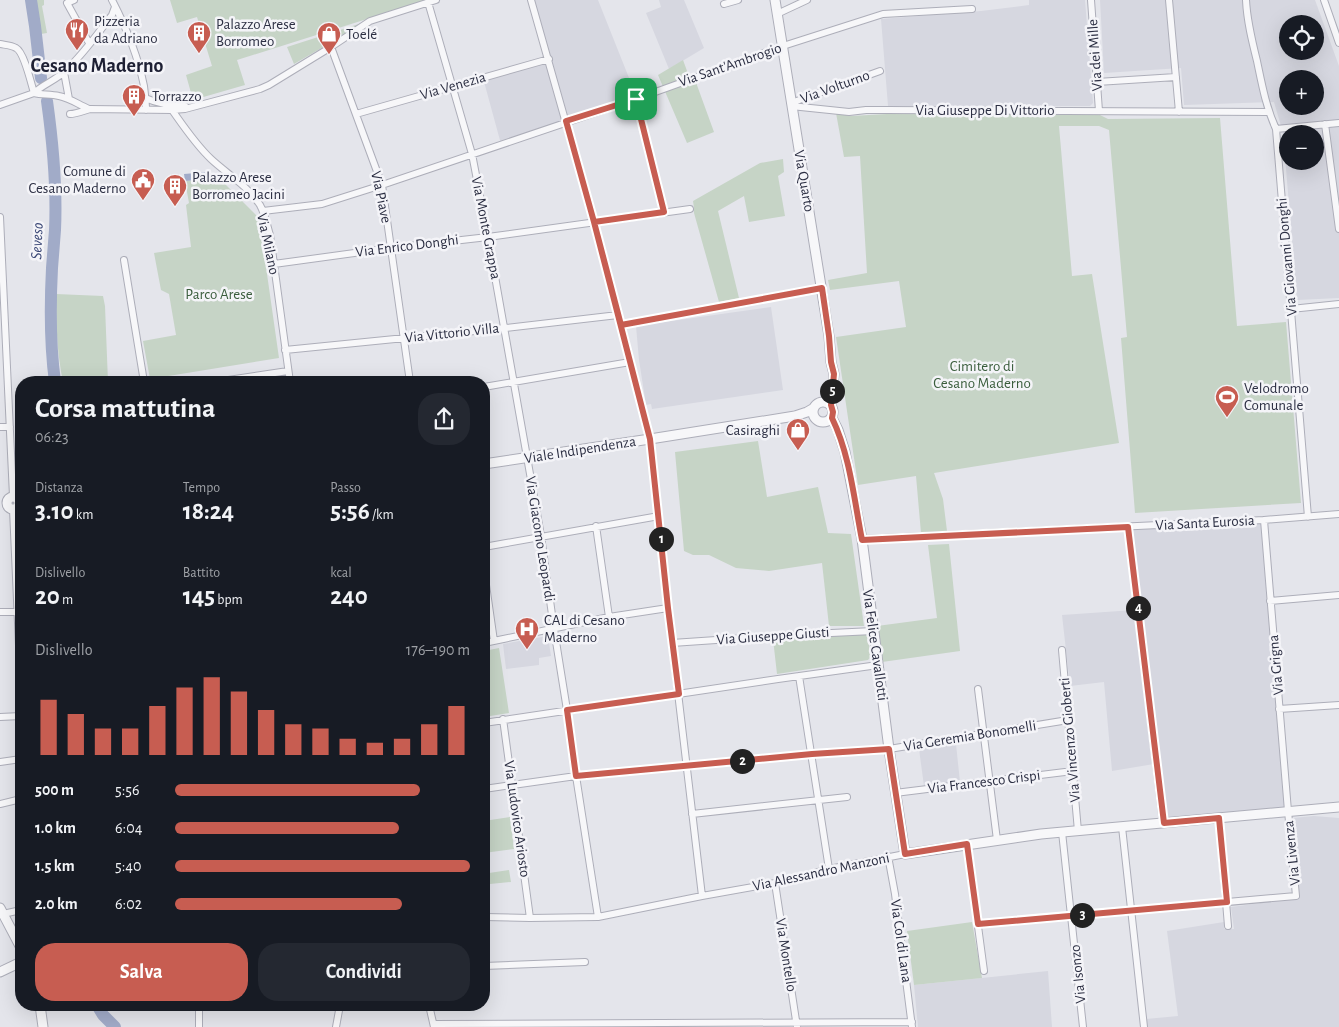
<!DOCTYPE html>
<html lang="it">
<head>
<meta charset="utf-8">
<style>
  body { margin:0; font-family:"Alegreya Sans",sans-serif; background:#242831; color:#f1f3f6; height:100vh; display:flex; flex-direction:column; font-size:19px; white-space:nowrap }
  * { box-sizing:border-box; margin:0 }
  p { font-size:16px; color:#9ea1a6 }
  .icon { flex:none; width:28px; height:28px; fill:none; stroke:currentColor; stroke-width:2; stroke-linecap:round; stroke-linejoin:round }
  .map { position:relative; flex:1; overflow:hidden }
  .panel { position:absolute; left:15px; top:376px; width:475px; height:635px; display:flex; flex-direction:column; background:#171b24; border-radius:20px; box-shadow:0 5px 20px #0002 }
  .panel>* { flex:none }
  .fabs { position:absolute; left:1279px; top:15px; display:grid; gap:10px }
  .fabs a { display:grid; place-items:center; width:45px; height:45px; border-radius:50%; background:#171b24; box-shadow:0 5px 20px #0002; font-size:25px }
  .pin { position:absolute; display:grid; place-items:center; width:42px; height:42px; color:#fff; margin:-21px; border-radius:10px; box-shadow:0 2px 8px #0006 }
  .km { position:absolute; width:25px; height:25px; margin:-12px; border-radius:50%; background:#222; color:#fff; font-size:14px; line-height:25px; text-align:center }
  .round { display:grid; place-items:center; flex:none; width:52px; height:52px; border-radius:20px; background:#242831 }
  .headline { display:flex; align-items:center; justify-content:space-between; height:85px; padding:0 20px }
  h1 { font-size:28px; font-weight:700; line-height:38px }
  .figures { display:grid; grid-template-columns:repeat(3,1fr); gap:8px; height:85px; padding:5px 20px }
  .figures div { display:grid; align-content:center }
  .figures b { font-size:25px; font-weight:700 }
  .figures small { font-size:14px; font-weight:400 }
  .figures p { font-size:14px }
  .chart { height:140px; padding:10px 20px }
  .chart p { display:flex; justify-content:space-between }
  .chart svg { width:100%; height:90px; margin-top:5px; stroke:#c75d51; stroke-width:6 }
  .primary-button { display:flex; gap:10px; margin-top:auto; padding:10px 20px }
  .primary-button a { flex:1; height:58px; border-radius:20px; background:#c75d51; color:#fff; font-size:20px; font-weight:700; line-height:58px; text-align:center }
  .primary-button a+a { background:#242831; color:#f1f3f6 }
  ul { padding:0 20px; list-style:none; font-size:16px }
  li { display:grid; grid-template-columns:80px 60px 1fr; align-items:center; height:38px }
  li i { height:12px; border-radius:6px; background:#c75d51 }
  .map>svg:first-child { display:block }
</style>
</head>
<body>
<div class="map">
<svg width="1339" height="1027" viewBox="0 0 1339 1027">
  <rect width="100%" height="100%" fill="#e4e5eb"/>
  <path fill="#d6d7e0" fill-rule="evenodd" d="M531,0h67l39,98 -136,46 -18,-66 66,-19z
    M659,0h25l20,48 -35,21 -23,-56 15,-6z
    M1029,0h56l8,103 -3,3h-202l-7,-87 100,-8 48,-6z
    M1100,0h215l24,66v232l-42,2 -14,-167 -9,-31 -90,3 -3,-37 -77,5zM1288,24h27v27h-27zM1288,79h27v27h-27zM1288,134h27v27h-27z
    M771,307l12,83 -131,19 -1,-5 -5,1 -7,-45 -3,-34z
    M1261,523l24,285 -119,11 -34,-289z
    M1134,610l20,154 -42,7 -8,-89 -34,4 -8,-71z
    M548,636l3,20 -12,2v7l-33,4 -3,-25z
    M956,744l4,38 -36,4 -5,-37z
    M1314,816l25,2v209h-192l-1,-8 32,-3 -11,-85 57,-9v7h10l-3,-22 68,-9 -6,-80z
    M1048,971l4,56h-134l-4,-42z"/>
  <path fill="#c6d4c6" d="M36,0h8v5l-2,1 5,27 -6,1z
    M170,0h257l-190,60 8,25 -52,15 -7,-25 26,-9 -15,-49 -20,6z
    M368,21l-74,43 -7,-17z
    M683,60l7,19 4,-2 20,55 -27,11 -29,-68z
    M836,113l15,3 36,-2 213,1 8,4 112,-1 17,208 49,-4 15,181 -166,10 -14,-175 6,-1 -18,-207 -10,-4h-40l13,150 20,-2 27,169 -185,30 9,26 4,32 -26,2 -5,-57 -58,9 -22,-148 70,-10 -7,-46 -69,9 -2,-10 39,-7 -7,-117 -16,1z
    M783,159l1,13 -6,4 7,40 -36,6 -5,-26 -26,15 21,87 -20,4 -25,-89v-5l-1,-7 67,-38z
    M219,178l40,40 20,140 -129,21 -7,-38 33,-6 -7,-41 -8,-4 -7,-37 37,-6 -5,-42 3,-2 -4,-22z
    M56,294l47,2 2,10 3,76h-45c-6,-29 -7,-58 -7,-88z
    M758,441l9,56 51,-10 10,46 23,1 13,92h-35l-7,-63 -53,8 -33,-3 -27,-13h-16l-9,-4 -9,-99z
    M949,544l11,107 -78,11 -5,-36 60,-8 -9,-73z
    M867,634l4,22 -3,4 -91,14 -4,-35z
    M499,648l10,65 -25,4v-66z
    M510,817l4,32 -30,4v-32z
    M509,870l2,12 -21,2 -1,-11z
    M972,922l10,56 -68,7 -7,-54z"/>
  <path fill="#a1abc8" d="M208,172l1,7 -24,2 -1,-7z"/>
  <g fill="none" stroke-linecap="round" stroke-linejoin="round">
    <path stroke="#a1abc8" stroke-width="12" d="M31,0l4,26 6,52
      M47,101c6,43 10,86 8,129 -1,13 -2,26 -3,38 -2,38 -2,77 3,114
      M97,1005l6,10 12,12"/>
    <g stroke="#adaeb9" stroke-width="8">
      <path id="minor" d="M74,0l-7,3 22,40
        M112,0c14,27 26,56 32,86 1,8 2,16 2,24
        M531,0l63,222 56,217 18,169 34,288
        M1091,0l8,111
        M1169,0l10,112
        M1246,0c1,21 6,41 11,61 5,24 9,46 19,68l32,388
        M1324,0l15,43
        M428,2l44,152 16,83 53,299 13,93 13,81 9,66 22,141
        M724,4l14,-4
        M777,14l30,-14
        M0,44c5,1 11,1 16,4 8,4 15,35 18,45
        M331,47l51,138 28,197
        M64,72l5,27
        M1097,82l79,-5
        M34,93c8,2 16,1 25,3 11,2 20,9 30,13
        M145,98c14,6 25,8 40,8
        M636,99l28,113
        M791,103l89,-32
        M0,105l34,-12c9,-9 23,-13 32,-23 17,-15 32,-37 46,-55l3,-8
        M791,106l58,6 17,-2h21l381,2
        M172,110c12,17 24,35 39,49 16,15 37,27 49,46 5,9 7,20 10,30l20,147
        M70,114c6,0 13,-3 20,-5l82,1 13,-1 75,-20 9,-4 62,-38 39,-26 66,-21
        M356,114l193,-55
        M1325,124l14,105
        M1276,129l63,-6
        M263,211l59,-7 60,-19 254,-86 147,-53 100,-32 89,-5
        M0,217l13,279
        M124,260l20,122
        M274,264l117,-16 97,-11 202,-28
        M1291,309l48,-5
        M621,325l201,-37
        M285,350l220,-22 113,-13
        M215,382l73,-11
        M484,387l146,-25
        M0,427h10
        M13,509l8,182
        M596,526l13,91
        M1128,527l35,296
        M862,539l402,-19 75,-6
        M484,547l175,-31
        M484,571l10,70
        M1270,601l69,-6
        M0,612h17
        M484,643l125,-26 59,-9
        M672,643l118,-8 83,-4
        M1062,650l16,181
        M799,676l30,193
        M978,689l19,151
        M1279,709l60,-4
        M0,717l21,-1
        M503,719l27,199
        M484,723l294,-44 100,-14
        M0,762l21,-3
        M484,789l92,-13 236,-22 77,-5 179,-29
        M895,793l178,-22
        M0,804l21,-5
        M692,814l155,-17
        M1219,818l9,108
        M1122,827l22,200
        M1062,832l21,195
        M967,844l17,127
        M888,856l7,38 17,133
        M775,883l22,144
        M3,914l18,-4
        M484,917l46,1 68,-1 104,-21 73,-13 54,-14 76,-15
        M978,924l318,-28 -8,-85 -24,-291
        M484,966l101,-4
        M199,1005v22
        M429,1005l5,22
        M434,1024l478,-2
        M336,1027l4,-22"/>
    </g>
    <g stroke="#adaeb9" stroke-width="11">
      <path id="tertiary" d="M775,0l54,336 2,26 3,12 -3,31
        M813 412a10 10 0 1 1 20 0a10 10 0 1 1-20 0Z
        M832,418l6,12 7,22 17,87 27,210 16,105 136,-20 298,-27
        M484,464l166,-25 145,-23 12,-4 7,-4
        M7 503a6 6 0 1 1 12 0a6 6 0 1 1-12 0Z
        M0,908l21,40
        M0,972l21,-10
        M40,1005l3,22"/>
    </g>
    <use href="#minor" stroke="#f7f7f9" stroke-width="6"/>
    <use href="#tertiary" stroke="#f7f7f9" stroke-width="9"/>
  </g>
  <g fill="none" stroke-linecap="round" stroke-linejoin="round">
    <g stroke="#fff" stroke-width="10">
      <path id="route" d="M636,99l-70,22 28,101 56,217 18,169 11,86 -112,16 9,66 236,-22 77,-5 16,105 62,-10 11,80 249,-22 -8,-84 -55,5 -36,-296 -266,13c-8,-41 -12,-85 -30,-122l1,-6 -2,-7 3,-31 -3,-12 -2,-26 -7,-48 -201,37 -27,-103 70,-10 -28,-113"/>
    </g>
    <use href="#route" stroke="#c75d51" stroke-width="6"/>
  </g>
  <defs>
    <g id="restaurant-pin" transform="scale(1.25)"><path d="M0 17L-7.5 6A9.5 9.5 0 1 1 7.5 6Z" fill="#c75d51" stroke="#f4f4f8"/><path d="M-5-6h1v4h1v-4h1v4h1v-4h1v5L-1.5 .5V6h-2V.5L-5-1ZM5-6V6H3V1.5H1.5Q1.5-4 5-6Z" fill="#fff"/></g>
    <g id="building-pin" transform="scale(1.25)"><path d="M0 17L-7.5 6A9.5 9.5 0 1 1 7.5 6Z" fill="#c75d51" stroke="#f4f4f8"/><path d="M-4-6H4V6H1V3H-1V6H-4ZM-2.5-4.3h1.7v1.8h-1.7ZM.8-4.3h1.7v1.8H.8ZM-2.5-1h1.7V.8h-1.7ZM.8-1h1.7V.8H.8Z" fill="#fff"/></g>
    <g id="shop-pin" transform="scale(1.25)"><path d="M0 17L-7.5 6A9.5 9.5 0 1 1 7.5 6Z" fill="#c75d51" stroke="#f4f4f8"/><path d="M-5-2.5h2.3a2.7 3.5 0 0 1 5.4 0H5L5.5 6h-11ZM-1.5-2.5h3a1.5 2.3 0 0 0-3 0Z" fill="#fff"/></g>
    <g id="civic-pin" transform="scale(1.25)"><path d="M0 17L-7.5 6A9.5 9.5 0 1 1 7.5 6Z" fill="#c75d51" stroke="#f4f4f8"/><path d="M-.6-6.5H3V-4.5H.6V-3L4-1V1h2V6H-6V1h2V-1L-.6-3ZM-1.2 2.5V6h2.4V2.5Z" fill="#fff"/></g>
    <g id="stadium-pin" transform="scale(1.25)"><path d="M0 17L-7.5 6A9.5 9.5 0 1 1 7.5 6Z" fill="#c75d51" stroke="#f4f4f8"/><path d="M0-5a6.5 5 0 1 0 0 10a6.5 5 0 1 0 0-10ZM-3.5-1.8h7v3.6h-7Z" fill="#fff"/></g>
    <g id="hospital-pin" transform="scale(1.25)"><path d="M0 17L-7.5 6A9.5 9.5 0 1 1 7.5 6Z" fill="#c75d51" stroke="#f4f4f8"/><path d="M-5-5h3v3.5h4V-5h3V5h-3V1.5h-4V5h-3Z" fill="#fff"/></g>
  </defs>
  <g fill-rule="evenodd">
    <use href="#restaurant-pin" x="77" y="30"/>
    <use href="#building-pin" x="199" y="33"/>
    <use href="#shop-pin" x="329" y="34"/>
    <use href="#building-pin" x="134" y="96"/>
    <use href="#civic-pin" x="143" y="180"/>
    <use href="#building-pin" x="175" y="186"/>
    <use href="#stadium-pin" x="1227" y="397"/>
    <use href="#shop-pin" x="798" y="430"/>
    <use href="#hospital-pin" x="527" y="629"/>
  </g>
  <g text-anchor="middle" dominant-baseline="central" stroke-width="5" stroke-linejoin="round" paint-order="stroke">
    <g font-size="15" fill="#2c2f43" stroke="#f4f4f8" text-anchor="start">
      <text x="94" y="21">Pizzeria<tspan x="94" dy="17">da Adriano</tspan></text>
      <text x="216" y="24">Palazzo Arese<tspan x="216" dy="17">Borromeo</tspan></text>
      <text x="346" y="34">Toelé</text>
      <text x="152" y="96">Torrazzo</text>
      <text x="126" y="171" text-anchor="end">Comune di<tspan x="126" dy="17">Cesano Maderno</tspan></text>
      <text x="192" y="177">Palazzo Arese<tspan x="192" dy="17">Borromeo Jacini</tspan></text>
      <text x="1244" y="388">Velodromo<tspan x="1244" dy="17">Comunale</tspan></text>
      <text x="780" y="430" text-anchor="end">Casiraghi</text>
      <text x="544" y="620">CAL di Cesano<tspan x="544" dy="17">Maderno</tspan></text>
    </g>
    <g font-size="15" fill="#2c2f43" stroke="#f4f4f8">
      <text transform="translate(1095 55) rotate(-94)">Via dei Mille</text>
      <text transform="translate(730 65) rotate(-19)">Via Sant'Ambrogio</text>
      <text transform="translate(453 86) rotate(-16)">Via Venezia</text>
      <text transform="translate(835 87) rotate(-20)">Via Volturno</text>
      <text x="985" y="110">Via Giuseppe Di Vittorio</text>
      <text transform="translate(804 181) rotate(80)">Via Quarto</text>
      <text transform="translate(381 197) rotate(78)">Via Piave</text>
      <text transform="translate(486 228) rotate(79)">Via Monte Grappa</text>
      <text transform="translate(268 244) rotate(78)">Via Milano</text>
      <text transform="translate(407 246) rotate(-7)">Via Enrico Donghi</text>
      <text transform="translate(1287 257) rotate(-95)">Via Giovanni Donghi</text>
      <text transform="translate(452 333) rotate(-6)">Via Vittorio Villa</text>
      <text transform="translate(580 450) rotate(-9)">Viale Indipendenza</text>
      <text transform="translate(1205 523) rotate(-3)">Via Santa Eurosia</text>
      <text transform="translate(540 539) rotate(81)">Via Giacomo Leopardi</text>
      <text transform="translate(773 636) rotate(-4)">Via Giuseppe Giusti</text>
      <text transform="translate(875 645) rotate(82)">Via Felice Cavallotti</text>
      <text transform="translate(1276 665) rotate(-95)">Via Grigna</text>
      <text transform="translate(970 736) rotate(-9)">Via Geremia Bonomelli</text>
      <text transform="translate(1070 740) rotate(-95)">Via Vincenzo Gioberti</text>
      <text transform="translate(984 782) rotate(-7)">Via Francesco Crispi</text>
      <text transform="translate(517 819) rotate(82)">Via Ludovico Ariosto</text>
      <text transform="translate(1292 853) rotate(-96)">Via Livenza</text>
      <text transform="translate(821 872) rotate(-12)">Via Alessandro Manzoni</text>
      <text transform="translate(901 941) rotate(82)">Via Col di Lana</text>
      <text transform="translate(786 955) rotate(81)">Via Montello</text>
      <text transform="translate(1078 974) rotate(-96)">Via Isonzo</text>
    </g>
    <g font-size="15" fill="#3a5d3c" stroke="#f4f4f8">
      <text x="219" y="294">Parco Arese</text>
      <text x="982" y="366">Cimitero di<tspan x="982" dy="17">Cesano Maderno</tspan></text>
    </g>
    <g font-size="16" font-style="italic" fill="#384574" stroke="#f4f4f8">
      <text transform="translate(37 241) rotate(-88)">Seveso</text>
    </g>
    <g font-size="20" font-weight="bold" fill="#1e2034" stroke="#f4f4f8">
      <text x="97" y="66">Cesano Maderno</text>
    </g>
  </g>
</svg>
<div class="fabs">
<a><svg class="icon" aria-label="locate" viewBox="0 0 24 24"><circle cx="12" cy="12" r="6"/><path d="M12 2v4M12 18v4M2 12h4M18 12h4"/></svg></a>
<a>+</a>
<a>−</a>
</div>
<div class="pin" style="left:636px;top:99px;background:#1e9e55"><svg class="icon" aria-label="arrive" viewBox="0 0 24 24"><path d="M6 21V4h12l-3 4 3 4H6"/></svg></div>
<b class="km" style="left:661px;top:539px">1</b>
<b class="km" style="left:742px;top:761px">2</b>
<b class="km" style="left:1082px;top:915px">3</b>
<b class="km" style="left:1138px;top:608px">4</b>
<b class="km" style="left:832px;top:391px">5</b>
<section class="panel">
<div class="headline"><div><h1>Corsa mattutina</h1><p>06:23</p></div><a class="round"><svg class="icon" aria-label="share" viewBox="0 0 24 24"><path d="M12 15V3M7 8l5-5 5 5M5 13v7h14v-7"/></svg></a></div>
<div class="figures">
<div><p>Distanza</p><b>3.10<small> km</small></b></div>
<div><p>Tempo</p><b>18:24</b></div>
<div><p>Passo</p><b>5:56<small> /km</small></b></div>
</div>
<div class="figures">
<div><p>Dislivello</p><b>20<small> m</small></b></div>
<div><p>Battito</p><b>145<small> bpm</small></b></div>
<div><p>kcal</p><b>240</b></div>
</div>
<div class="chart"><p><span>Dislivello</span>176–190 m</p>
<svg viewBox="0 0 160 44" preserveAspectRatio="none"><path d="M5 44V17M15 44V24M25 44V31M35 44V31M45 44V20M55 44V11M65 44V6M75 44V13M85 44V22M95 44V29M105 44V31M115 44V36M125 44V38M135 44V36M145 44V29M155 44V20"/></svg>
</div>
<ul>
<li><b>500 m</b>5:56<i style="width:83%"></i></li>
<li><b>1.0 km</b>6:04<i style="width:76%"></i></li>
<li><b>1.5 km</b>5:40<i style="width:100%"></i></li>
<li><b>2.0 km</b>6:02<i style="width:77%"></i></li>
</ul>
<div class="primary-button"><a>Salva</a><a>Condividi</a></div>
</section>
</div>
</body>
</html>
